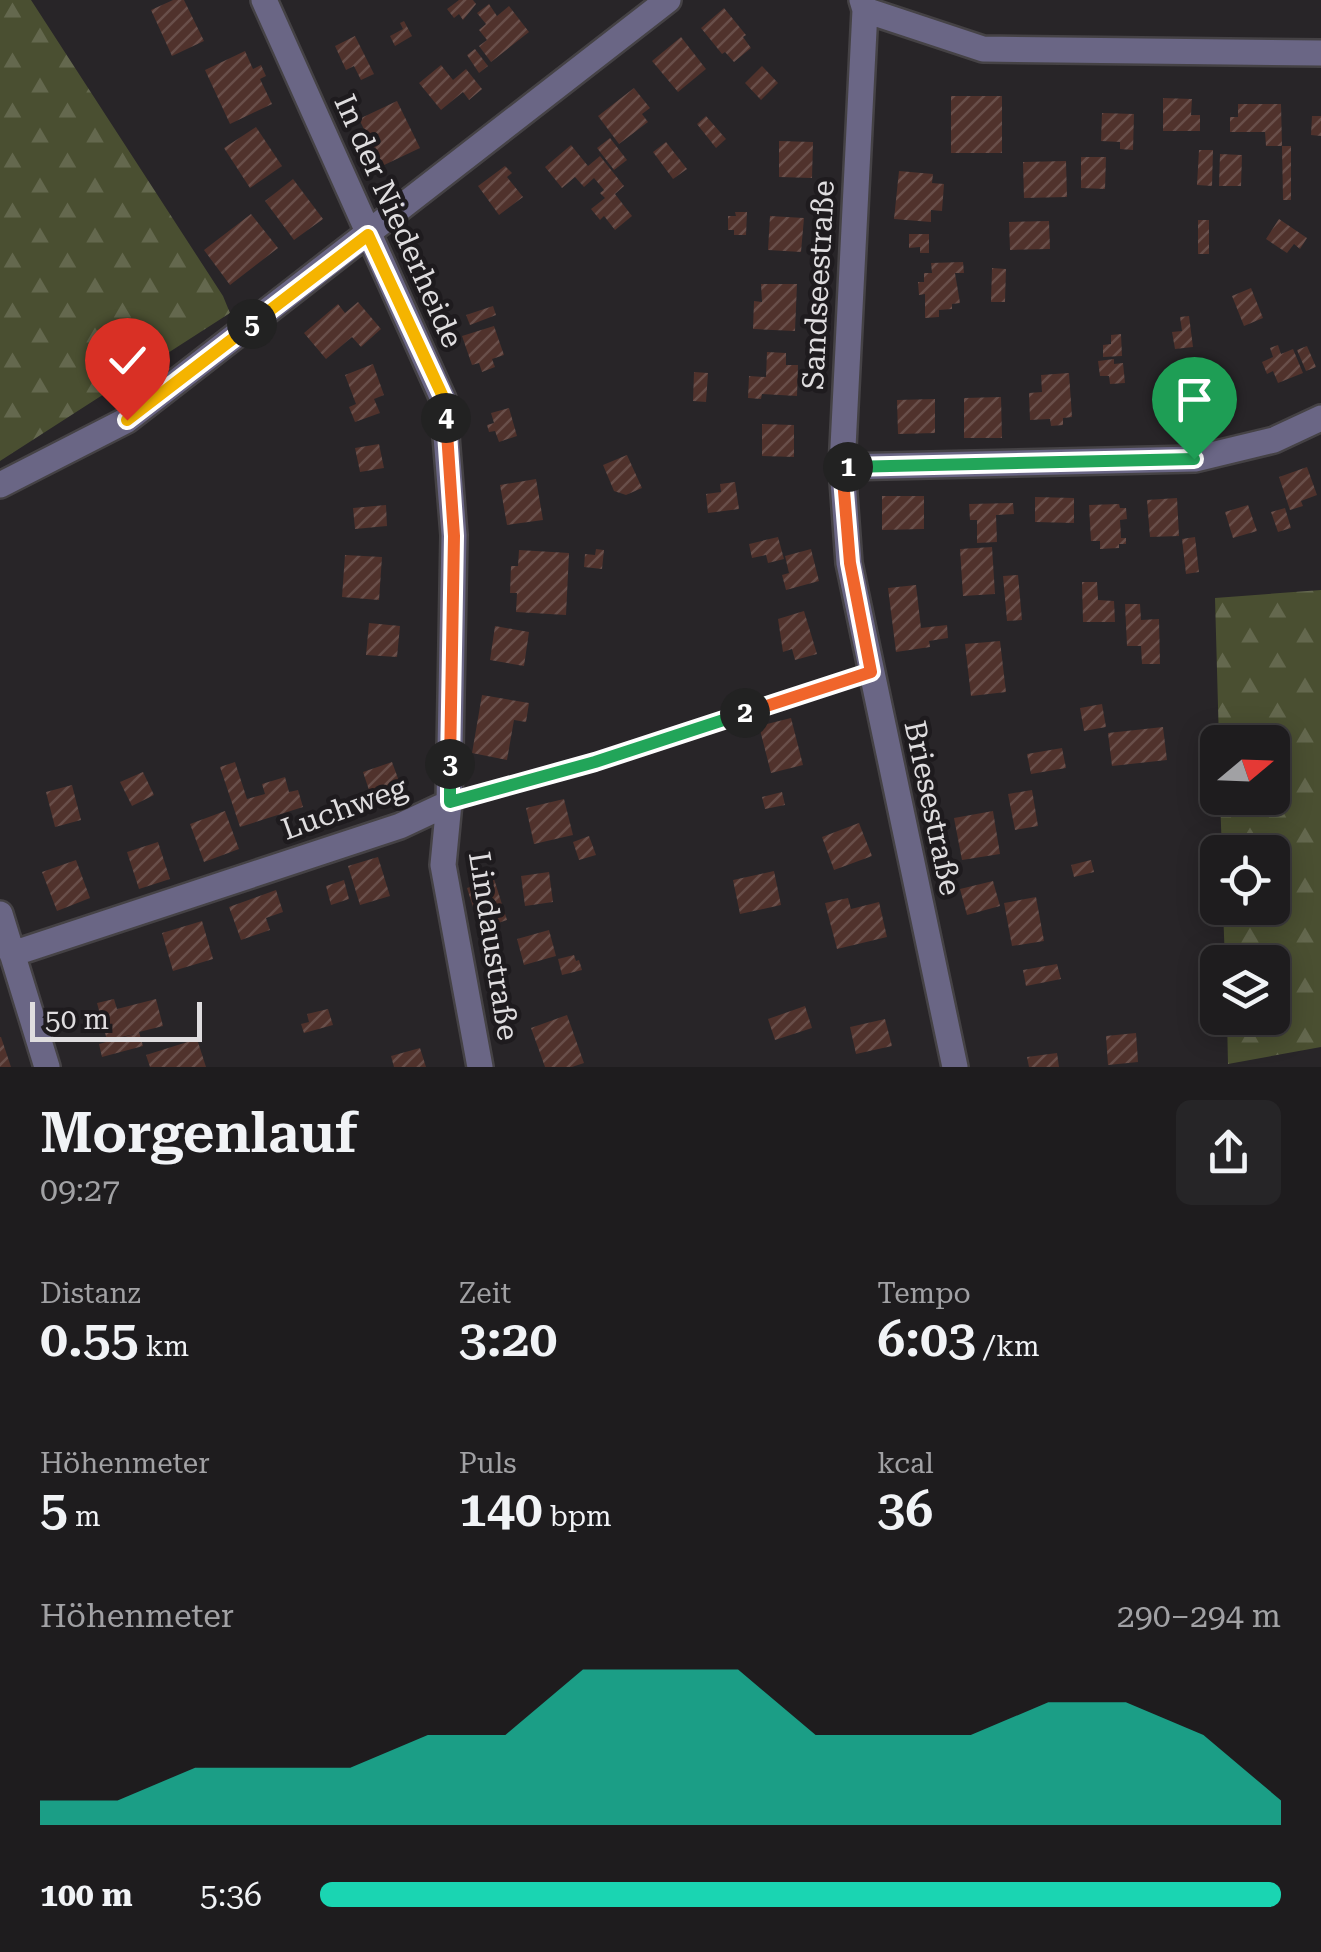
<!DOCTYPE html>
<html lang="de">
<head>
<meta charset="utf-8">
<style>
  body { margin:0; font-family:"Roboto Serif",serif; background:#262527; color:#f1f3f6; height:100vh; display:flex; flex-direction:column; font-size:38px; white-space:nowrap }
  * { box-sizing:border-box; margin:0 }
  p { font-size:32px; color:#a1a1a4 }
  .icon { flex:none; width:55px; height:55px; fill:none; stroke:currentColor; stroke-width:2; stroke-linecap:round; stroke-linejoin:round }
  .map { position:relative; height:1067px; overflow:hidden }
  .panel { display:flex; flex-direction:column; background:#1e1c1e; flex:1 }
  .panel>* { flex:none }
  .needle { width:65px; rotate:71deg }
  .tools { position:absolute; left:1200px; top:725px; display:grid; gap:20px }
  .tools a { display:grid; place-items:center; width:90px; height:90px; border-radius:15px; background:#1e1c1e; box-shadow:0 5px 25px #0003,0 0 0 2px #3c3a3c; font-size:50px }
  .scale { position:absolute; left:30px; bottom:25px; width:172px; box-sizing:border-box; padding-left:10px; border:5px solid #dfdddf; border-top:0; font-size:28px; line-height:35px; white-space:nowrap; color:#dfdddf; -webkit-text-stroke:8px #1e1b1e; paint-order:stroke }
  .pin { position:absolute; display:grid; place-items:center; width:85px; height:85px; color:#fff; margin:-102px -42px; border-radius:50% 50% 50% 0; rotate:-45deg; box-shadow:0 0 10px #0007 }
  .pin .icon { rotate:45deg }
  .km { position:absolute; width:50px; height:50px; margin:-25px; border-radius:50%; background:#222; color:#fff; font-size:28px; line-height:50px; text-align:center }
  .round { display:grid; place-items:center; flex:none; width:105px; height:105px; border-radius:15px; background:#262527 }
  .overview { display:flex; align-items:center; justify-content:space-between; height:170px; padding:0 40px }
  h1 { font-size:55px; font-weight:600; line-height:75px }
  .metrics { display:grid; grid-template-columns:repeat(3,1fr); gap:15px; height:170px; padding:10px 40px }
  .metrics div { display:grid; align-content:center }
  .metrics b { font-size:50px; font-weight:600 }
  .metrics small { font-size:28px; font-weight:400 }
  .metrics p { font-size:28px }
  .chart { height:280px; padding:20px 40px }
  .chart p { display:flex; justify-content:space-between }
  .chart svg { width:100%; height:180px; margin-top:10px; fill:#1ad5b2; opacity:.7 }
  ul { padding:0 40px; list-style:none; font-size:32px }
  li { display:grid; grid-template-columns:160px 120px 1fr; align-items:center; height:75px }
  li i { height:25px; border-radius:12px; background:#1ad5b2 }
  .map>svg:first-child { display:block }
</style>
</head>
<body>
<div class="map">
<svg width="1321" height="1067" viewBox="0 0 1321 1067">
  <defs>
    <pattern id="forest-firs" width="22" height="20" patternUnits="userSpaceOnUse" patternTransform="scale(2.5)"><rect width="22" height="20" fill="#4a4f31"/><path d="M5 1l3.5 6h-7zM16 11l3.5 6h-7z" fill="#64684e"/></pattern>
    <pattern id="building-hatch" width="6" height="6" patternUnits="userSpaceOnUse" patternTransform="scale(2.5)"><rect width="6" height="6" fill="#50322c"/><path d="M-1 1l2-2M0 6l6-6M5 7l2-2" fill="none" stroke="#694f4a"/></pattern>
  </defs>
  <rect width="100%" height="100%" fill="#282528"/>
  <path fill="url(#forest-firs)" d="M0,0h31l192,296 7,17 -230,148z
    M1321,590v457l-93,17 -1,-46h45v-56h-47l-2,-54h49v-56h-50l-2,-54h52v-56h-53l-4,-144z"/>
  <path fill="url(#building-hatch)" d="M173,0h11l20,41 -32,15 -21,-46z
    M459,0h14l3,4 -13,16 -4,-6 -5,4 -7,-9z
    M489,4l8,12 12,-10 20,26 -38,30 -12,-16 8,-6 -8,-10 7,-6 -9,-11z
    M724,8l22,27 -3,2 8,11 -17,14 -9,-10 -3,2 -21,-26z
    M404,21l8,15 -17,10 -5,-10 13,-7 -3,-6z
    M355,36l19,38 -13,6 -7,-14 -8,4 -11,-24z
    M681,37l25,32 -28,23 -26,-31z
    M475,49l13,17 -9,7 -12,-18z
    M245,51l8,18 8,-4 5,11 -6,3 12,25 -42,20 -25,-54z
    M441,65l12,15 13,-11 16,20 -13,11 -6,-8 -22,18 -22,-27z
    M762,66l16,17 -17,17 -16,-17z
    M634,88l16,20 -8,6 6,8 -29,22 -21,-28z
    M951,96h51v57h-51z
    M1163,98l29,1 -1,16h9v16h-37z
    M397,101l23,47 -38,18 -23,-47z
    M1238,104h43l1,42h-16l-1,-14h-35v-15h8z
    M1102,113l32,1 -1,36 -13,-1v-7l-19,-1z
    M706,116l20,23 -10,9 -19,-24z
    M1312,116h9v20l-10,-1z
    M256,127l26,39 -32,22 -26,-40z
    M610,138l17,22 -13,10 -17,-22z
    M779,141l34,1 -1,36 -33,-1z
    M666,142l21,27 -14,10 -20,-27z
    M571,145l17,21 12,-10 24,30 -9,8 17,22 -17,14 -11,-14 -4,4 -9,-11 14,-11 -5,-5 4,-3 -10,-12 -10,9 -9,-10 -13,11 -17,-21z
    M1282,146h9v54h-8z
    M1199,150h14l-1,36 -15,-1z
    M1220,154l22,1 -1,31h-22z
    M1081,157h25l-1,32 -24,-1z
    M1066,161l1,36 -43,1 -1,-36z
    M505,166l7,7 -5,4 16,20 -24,18 -21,-29z
    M899,171l34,3 -1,9 12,1 -2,27 -11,-1v12l-37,-3z
    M293,179l30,40 -29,21 -29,-39z
    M735,212h12l-1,23h-12v-5h-6v-14h8z
    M251,214l27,34 -48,37 -26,-35z
    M770,216l34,2 -3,34 -33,-2z
    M1279,219l28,19 -7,11 -6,-5 -7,9 -21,-14z
    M1198,220h11v34h-11z
    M1049,221l1,28 -40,1 -1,-28z
    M909,234h20v19h-9v-6l-11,1z
    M963,262l1,11h-9l5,30 -8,1v5l-13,1v7l-14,1v-24l-6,1 -1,-13h6v-9h8l-1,-10z
    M992,268l14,1 -1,33h-14z
    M761,284h36l-2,47 -42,-2 1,-28 8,1z
    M1251,288l12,30 -19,8 -12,-30z
    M358,302l23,27 -20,18 -9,-10 -26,22 -22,-26 34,-29 7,9z
    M493,306l3,9 -26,10 -4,-10z
    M1189,316l4,31 -18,2 -3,-17 10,-1 -2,-14z
    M494,326l10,29 -12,4 3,8 -13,5 -3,-9 -7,2 -10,-29z
    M1121,334l1,22 -19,1v-12l8,-1v-9z
    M1278,345l3,9 12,-5 10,24 -25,10 -5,-12 -6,3 -5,-12 11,-5 -3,-9z
    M1307,346l9,21 -10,4 -9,-21z
    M767,352l19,1v12h12l-1,31 -35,-2 -1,5 -13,-1 1,-22 17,1z
    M1114,359v5l9,-1 2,20 -15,1 -1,-8h-9l-2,-15z
    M373,364l11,31 -10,4 6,14 -25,9 -6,-15 7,-3 -11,-29z
    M694,372l14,1 -2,29 -13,-1z
    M1069,373l3,44 -9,1v7l-12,1 -1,-7 -20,1 -1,-27 13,-1 -1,-17z
    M1001,397l1,41h-38v-40z
    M935,399v34l-37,1 -1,-34z
    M509,408l8,28 -18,6 -4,-11 -6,1 -2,-7 7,-2 -3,-10z
    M762,424l32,1v32l-32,-1z
    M379,444l5,24 -24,4 -5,-24z
    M627,455l15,33 -16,7 -12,-4 -11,-26z
    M1307,467l10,28 -16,6 2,5 -13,4 -11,-33z
    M536,479l7,41 -36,5 -7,-40z
    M735,482l4,27 -31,4 -2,-19 15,-2 -1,-8z
    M882,496h42v33l-42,1z
    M1035,497l39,1v25l-39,-1z
    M1177,498l2,38 -29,1 -3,-37z
    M1013,503l1,11 -18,1 1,27 -20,1v-23h-7l-1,-16z
    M1119,504l1,4h6l1,11 -7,1 1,18h5v6h-7v4l-19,1v-8h-9l-2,-36z
    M386,505l1,21 -32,3 -2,-21z
    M1248,505l9,26 -24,7 -8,-26z
    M1285,508l6,20 -13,4 -7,-20z
    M778,537l6,22 -16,4 -2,-8 -14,3 -3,-14z
    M1195,537l4,35 -13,2 -4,-35z
    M992,547l3,47 -32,2 -3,-47z
    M596,549l8,1 -2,19 -18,-2 1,-13 10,1z
    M811,549l8,32 -33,9 -4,-15 7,-2 -4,-17z
    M519,550l50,3 -3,62 -50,-3 1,-19h-7l1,-27h7z
    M345,555l37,2 -3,43 -37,-3z
    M1018,575l4,45 -15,1 -4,-45z
    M1082,582h15l1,18 16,1 1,21h-32z
    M916,585l5,43 26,-3 1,13 -19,3 1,6 -34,5 -8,-64z
    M1125,604h15l1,16 18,-1 1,45h-18l-1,-18h-14z
    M804,611l13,43 -22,6 -3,-11 -9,3 -5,-33z
    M369,623l31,3 -3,31 -31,-2z
    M495,626l34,6 -5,34 -34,-6z
    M1000,641l6,51 -35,4 -6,-52z
    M482,695l47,8 -3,19 -12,-2 -7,40 -35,-7z
    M1102,704l4,23 -22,4 -4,-23z
    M791,718l12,47 -32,8 -12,-47z
    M1163,727l4,33 -55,6 -4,-33z
    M1062,748l4,20 -35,6 -4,-20z
    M235,762l12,37 18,-5 -3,-10 23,-7 4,15 9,-2 5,17 -63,20 -20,-60z
    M392,762l11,30 -30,10 -10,-30z
    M143,772l11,23 -22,11 -12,-24z
    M72,785l9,35 -26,7 -9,-35z
    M1032,790l6,36 -23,4 -7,-36z
    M782,792l3,13 -20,4 -3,-12z
    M564,799l9,36 -39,9 -8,-36z
    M225,811l14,38 -35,13 -14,-38z
    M993,811l7,43 -38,6 -8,-42z
    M859,823l13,33 -38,14 -12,-33z
    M589,836l7,19 -17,5 -6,-18z
    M158,842l12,37 -31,10 -12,-37z
    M378,857l12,39 -30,9 -12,-39z
    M76,860l14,38 -33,13 -15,-39z
    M1091,860l3,12 -20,5 -3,-12z
    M774,871l7,34 -41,9 -7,-34z
    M549,872l4,30 -28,4 -4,-30z
    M494,879l13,41 -27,9 -13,-41z
    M344,880l5,19 -18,6 -5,-19z
    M993,881l7,25 -33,9 -7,-26z
    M276,890l7,22 -17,6 4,12 -29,10 -12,-33z
    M1036,897l8,44 -32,5 -8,-43z
    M848,898l3,11 28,-7 8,35 -50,12 -12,-46z
    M202,921l11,38 -40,12 -11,-38z
    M549,930l7,26 -32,9 -7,-26z
    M574,955l2,6 3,-1 3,10 -20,5 -4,-16z
    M1057,964l4,15 -35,7 -3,-16z
    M114,999l3,10 39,-10 7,27 -24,6 4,14 -41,11 -3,-13 36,-10 -28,6 -10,-37z
    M805,1006l7,22 -37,12 -7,-21z
    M328,1009l5,16 -29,8 -3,-9 8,-2 -2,-8z
    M567,1015l17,48 -12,4h-27l-14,-39z
    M885,1019l7,27 -36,8 -6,-27z
    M1136,1033l2,29 -30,3 -2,-29z
    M0,1037h1l10,30h-11z
    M197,1039l9,28h-56l-4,-12z
    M420,1048l6,19h-32l-3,-11z
    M1057,1053l2,14h-30l-2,-10z"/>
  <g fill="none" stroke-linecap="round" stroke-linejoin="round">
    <g stroke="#454245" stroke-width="30">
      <path id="minor" d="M264,0l179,399 11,136 -5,268 -6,62 37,202
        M862,0l3,10 118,39 338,4
        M865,10l-23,457 7,96 106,504
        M842,467l353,-8 79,-19 47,-22
        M0,485l127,-65 541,-420
        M0,914l47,153
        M12,954l388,-128 49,-23"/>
    </g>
    <path stroke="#7f7d7f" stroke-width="4" stroke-dasharray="10 5" stroke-linecap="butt" d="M470,798l125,-35 252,-84"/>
    <use href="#minor" stroke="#6a6685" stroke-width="25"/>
  </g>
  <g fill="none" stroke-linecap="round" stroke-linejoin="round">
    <g stroke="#fff" stroke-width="20">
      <path id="split-1" d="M848,467l346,-8"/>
    </g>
    <g stroke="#fff" stroke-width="20">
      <path id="split-2" d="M745,713l126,-41 -21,-109 -8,-96h6"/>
    </g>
    <g stroke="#fff" stroke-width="20">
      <path id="split-3" d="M450,764v38l145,-40 150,-49"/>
    </g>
    <g stroke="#fff" stroke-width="20">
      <path id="split-4" d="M446,418l8,118 -4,228"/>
    </g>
    <g stroke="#fff" stroke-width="20">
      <path id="split-5" d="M252,324l116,-89 76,164 2,19"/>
    </g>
    <g stroke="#fff" stroke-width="20">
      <path id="split-6" d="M127,420l125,-96"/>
    </g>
    <use href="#split-1" stroke="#22a559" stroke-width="12"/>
    <use href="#split-2" stroke="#f0652b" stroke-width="12"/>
    <use href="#split-3" stroke="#22a559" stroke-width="12"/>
    <use href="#split-4" stroke="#f0652b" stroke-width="12"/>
    <use href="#split-5" stroke="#f5b400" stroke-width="12"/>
    <use href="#split-6" stroke="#f5b400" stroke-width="12"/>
  </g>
  <g text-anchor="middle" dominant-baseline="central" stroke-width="9" stroke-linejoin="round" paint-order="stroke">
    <g font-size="30" fill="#dfdddf" stroke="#1e1b1e">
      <text transform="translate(399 221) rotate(66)">In der Niederheide</text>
      <text transform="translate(818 285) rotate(-87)">Sandseestraße</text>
      <text transform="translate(344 808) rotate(-20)">Luchweg</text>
      <text transform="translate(933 808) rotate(78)">Briesestraße</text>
      <text transform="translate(494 946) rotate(81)">Lindaustraße</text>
    </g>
  </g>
</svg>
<div class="tools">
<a><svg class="needle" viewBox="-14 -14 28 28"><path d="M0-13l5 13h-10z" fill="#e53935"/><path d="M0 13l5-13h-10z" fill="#a1a1a4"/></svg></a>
<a><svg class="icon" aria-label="locate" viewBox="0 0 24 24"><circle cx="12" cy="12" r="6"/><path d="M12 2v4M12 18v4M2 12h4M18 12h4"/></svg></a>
<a><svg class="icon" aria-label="layers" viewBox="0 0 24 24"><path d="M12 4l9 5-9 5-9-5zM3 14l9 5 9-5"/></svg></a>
</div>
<div class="scale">50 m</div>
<div class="pin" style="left:1194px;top:459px;background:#1e9e55"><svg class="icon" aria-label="arrive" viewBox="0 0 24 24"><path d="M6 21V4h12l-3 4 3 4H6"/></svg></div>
<div class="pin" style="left:127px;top:420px;background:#d93025"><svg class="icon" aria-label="check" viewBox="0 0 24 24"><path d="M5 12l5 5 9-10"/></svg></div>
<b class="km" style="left:848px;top:467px">1</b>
<b class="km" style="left:745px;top:713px">2</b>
<b class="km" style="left:450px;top:764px">3</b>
<b class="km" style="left:446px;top:418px">4</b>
<b class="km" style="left:252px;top:324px">5</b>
</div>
<section class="panel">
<div class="overview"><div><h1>Morgenlauf</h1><p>09:27</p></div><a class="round"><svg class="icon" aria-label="share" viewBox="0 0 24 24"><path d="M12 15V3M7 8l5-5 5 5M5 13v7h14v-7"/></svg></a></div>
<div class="metrics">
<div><p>Distanz</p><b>0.55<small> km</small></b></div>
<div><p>Zeit</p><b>3:20</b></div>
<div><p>Tempo</p><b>6:03<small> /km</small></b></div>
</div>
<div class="metrics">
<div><p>Höhenmeter</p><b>5<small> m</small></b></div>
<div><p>Puls</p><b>140<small> bpm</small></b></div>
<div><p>kcal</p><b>36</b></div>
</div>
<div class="chart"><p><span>Höhenmeter</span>290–294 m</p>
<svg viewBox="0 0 160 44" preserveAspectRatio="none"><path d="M0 44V38L10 38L20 30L30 30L40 30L50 22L60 22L70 6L80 6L90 6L100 22L110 22L120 22L130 14L140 14L150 22L160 38V44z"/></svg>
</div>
<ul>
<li><b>100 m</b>5:36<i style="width:100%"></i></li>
</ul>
</section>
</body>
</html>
